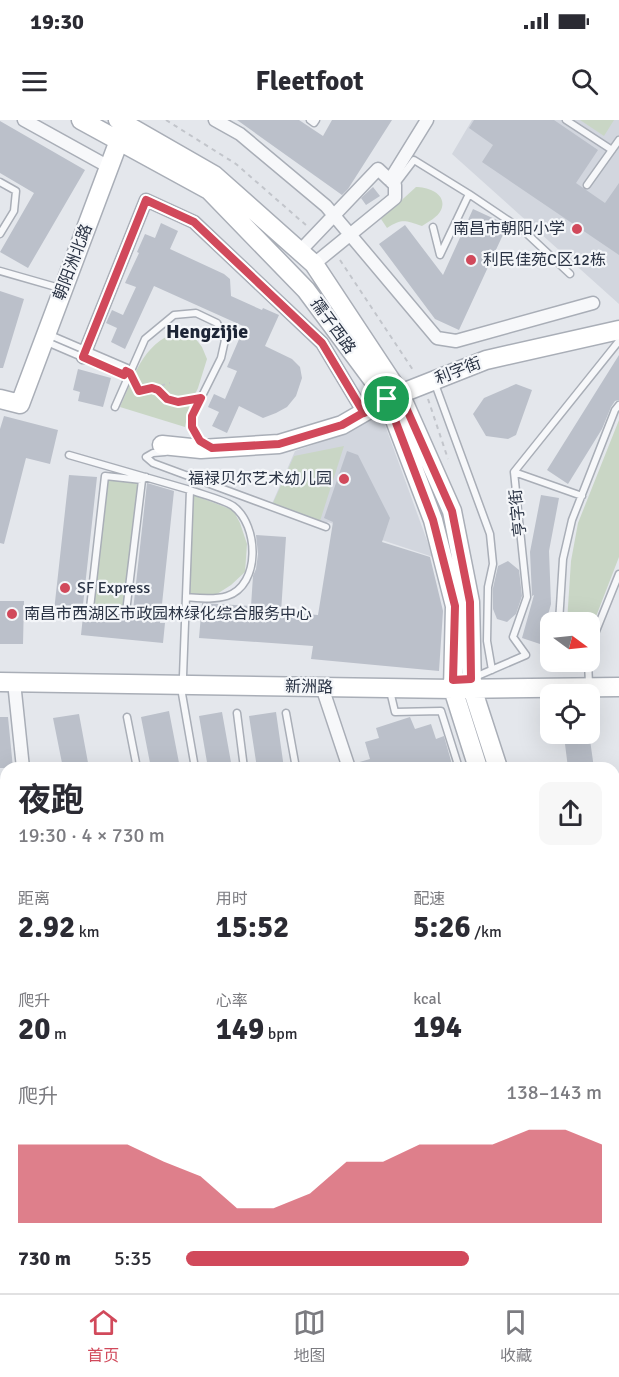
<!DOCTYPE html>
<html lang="zh">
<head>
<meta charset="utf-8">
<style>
  body { margin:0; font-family:Signika,"Noto Sans SC",sans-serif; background:#f7f7f7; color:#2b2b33; height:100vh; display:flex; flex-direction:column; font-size:22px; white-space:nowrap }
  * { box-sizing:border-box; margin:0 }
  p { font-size:20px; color:#7c7c81 }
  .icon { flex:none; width:33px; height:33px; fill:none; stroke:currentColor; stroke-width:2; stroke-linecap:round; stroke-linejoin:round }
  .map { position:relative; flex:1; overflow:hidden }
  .sheet { position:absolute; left:0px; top:642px; width:620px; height:531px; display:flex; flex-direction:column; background:#fff; border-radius:18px 18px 0 0; box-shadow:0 6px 24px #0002 }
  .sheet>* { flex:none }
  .needle { width:39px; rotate:105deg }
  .tools { position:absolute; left:540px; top:492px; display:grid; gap:12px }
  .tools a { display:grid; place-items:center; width:60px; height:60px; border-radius:12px; background:#fff; box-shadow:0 6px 24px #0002; font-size:30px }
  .pin { position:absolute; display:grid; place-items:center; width:51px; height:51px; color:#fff; margin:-26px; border:3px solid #fff; border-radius:50%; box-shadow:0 2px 6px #0007 }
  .round { display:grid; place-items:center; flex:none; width:63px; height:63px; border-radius:12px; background:#f7f7f7 }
  .head { display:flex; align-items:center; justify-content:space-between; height:102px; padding:0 18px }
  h1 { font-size:33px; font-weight:700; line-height:45px }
  .metrics { display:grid; grid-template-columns:repeat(3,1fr); gap:9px; height:102px; padding:6px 18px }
  .metrics div { display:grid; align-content:center }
  .metrics b { font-size:30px; font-weight:700 }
  .metrics small { font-size:16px; font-weight:400 }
  .metrics p { font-size:16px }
  .chart { height:168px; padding:12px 18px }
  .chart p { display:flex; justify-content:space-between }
  .chart svg { width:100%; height:108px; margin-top:6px; fill:#d1495b; opacity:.7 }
  ul { padding:0 18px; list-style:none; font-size:20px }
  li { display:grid; grid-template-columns:96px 72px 1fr; align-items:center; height:45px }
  li i { height:15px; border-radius:8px; background:#d1495b }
  .status { display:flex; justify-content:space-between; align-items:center; height:42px; padding:0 30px; background:#fff; direction:ltr }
  .status svg { height:16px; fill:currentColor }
  header { display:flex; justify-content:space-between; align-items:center; height:78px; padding:0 18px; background:#fff; font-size:27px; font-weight:700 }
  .dock { display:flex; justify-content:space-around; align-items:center; height:84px; border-top:2px solid #e1e1e2; background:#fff; font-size:16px; color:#7c7c81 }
  .dock a { display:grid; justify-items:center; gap:3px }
  .dock .on { color:#d1495b }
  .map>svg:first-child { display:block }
</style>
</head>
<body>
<div class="status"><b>19:30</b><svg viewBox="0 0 49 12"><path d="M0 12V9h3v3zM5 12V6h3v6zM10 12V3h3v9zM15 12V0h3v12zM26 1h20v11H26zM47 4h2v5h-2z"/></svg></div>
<header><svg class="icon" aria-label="menu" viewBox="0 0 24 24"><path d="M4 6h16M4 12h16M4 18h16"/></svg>Fleetfoot<svg class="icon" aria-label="search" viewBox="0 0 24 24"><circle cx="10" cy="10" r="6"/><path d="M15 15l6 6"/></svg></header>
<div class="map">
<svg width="619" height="1173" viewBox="0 0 619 1173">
  <rect width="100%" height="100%" fill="#e4e7ec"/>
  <path fill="#d2d6de" d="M472,0h147v184l-167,-150z
    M381,294l52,143 -105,-35 -5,2 -52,-18 24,-55 49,-17z
    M6,962v38l-6,2v-39z"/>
  <path fill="#c9d6c5" d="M580,0h34l-10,16z
    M416,67c12,0 32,7 25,23 -3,7 -13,12 -19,16 -17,-5 -19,-8 -35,2l-6,-9z
    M177,212l9,1 9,5 7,9 5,12 -9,29 -9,19 -4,20 -65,-20c14,-30 22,-63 57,-75z
    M619,300v137l-29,75v-10h-23l4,-61 7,-38z
    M344,326l-24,75 -47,-18 21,-47z
    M106,356l35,4 -15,132 -35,-4z
    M193,375l40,15 7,13 7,21 -2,28 -14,13 -14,9h-27z
    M619,809v170l-5,-15v-154z
    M614,1166l2,7h-47l6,-6h39z
    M156,1167h92l-15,6h-95z"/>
  <path fill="#9fb4cc" d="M266,1167h281l-9,6h-288z"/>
  <path fill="#e4e7ec" d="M614,998l5,3v112l-5,3z"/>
  <path fill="#bbc0ca" d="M237,0h62l24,16 9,-16h60l-44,69 -6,6z
    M474,0h80l44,30 -22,33 29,20 14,-20v72l-137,-93 11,-17 -24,-17z
    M0,1l85,49 -57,98 -28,-16 34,-59 -34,-20z
    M373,67l7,9 -14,9 -5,-7z
    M473,89l26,12 8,5 -48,104 -24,-11 -56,-75 26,-19 38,50z
    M161,103l17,8 -8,18 54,25 6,5 1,17 31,14 1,-2 16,7 -14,31 27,13 8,8 2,11 -6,18 -9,11 -11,6 -13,5 -24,-12 -12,27 -15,-7 7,-14 -11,-5 6,-13 11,5 12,-28 -10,-4 13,-30 -2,-1 5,-10 -89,-40 -29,63 -14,-7 6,-14 -11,-5 6,-13 11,5 13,-28 -11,-4 14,-30 -2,-1 8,-18 10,4z
    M0,171l24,8 -21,69h-3z
    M619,235v45l-4,1 -4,6 -9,22 -34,55 -21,-14z
    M78,249l33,9 -8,29 -25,-6 2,-9 -7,-2z
    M516,264l16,6 -16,45 -8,4 -22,-3 -13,-22 11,-16z
    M4,296l54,14 -8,34 -24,-6 -22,86 -4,-1v-114z
    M347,331l11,4 32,63 -8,24 48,15 13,54 -4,60 -128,-12 2,-13 -114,-8 3,-35 49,3 2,-30 3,-7 2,-15 -2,-19 30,2 -5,75 37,3 15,-93 -9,-4z
    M69,355l28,2 -15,137 -28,-3z
    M147,363l27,8 -14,132h5l-2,20 -82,-8 2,-19 49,4z
    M541,375l18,3 -10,53 2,53 -11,40 -18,-6 12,-43 -2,1 -2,-44z
    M508,441l11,9 3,26 -6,18 -9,8 -10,-3 -4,-10v-21l5,-22z
    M0,481h24l-1,43h-23z
    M169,591l11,57h-29l-10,-51z
    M222,592l10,56h-24l-9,-52z
    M276,592l8,56h-27l-8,-52z
    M79,594l10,54h-26l-10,-50z
    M0,597h8l5,51h-13z
    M410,597l5,12 16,-5 5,15 8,-3 9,32h-96l-1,-5 14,-4 -5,-17 14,-4 -3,-10z
    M590,620l4,28h-26l-3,-24z"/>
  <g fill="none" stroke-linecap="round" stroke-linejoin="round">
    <g stroke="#a9aeb7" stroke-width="9">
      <path id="lane" d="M310,0l4,3 2,-3
        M566,0l46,30
        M0,62l16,9 -2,20 -14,23
        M395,65l19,-25 55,34 -29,61 -7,-28
        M587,65l32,-45
        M469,74l55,37 46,43
        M0,151l63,18
        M47,222l77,33 3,-7 -77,-33
        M435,264l55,150 3,30 -5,23 -1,54 5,29
        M115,287l30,-68 29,-24 22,-2 21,10 8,17 -4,18 -29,58c0,10 3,22 12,27
        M165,332l-12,1 -7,4 7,6 173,64
        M69,335l121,35 -7,186
        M514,352l68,24
        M142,360l-16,132 -36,-4 15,-132 37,4 4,-3
        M186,477c13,1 28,3 41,-1 34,-11 32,-71 6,-90 -9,-6 -32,-12 -43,-16
        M559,502l4,-63 9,-39 43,-110 4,-5
        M590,526l29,-72
        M588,542l1,22
        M475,557l51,-22 -13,-18 14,-40 -13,-125 105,-131
        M181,568l14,80
        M390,571l5,21 46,-1 18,57
        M237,593l7,55
        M286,593l10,55
        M127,597l10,51
        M0,948h1
        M0,1006l6,-2"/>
    </g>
    <g stroke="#a9aeb7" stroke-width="15">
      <path id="street" d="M24,0l85,47
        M215,0l25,14 86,72 111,132 19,3 137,-38
        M390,60l37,-60
        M300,131l78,-82 17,16v13l-81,66
        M83,237l63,-157 48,22 128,121 42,70
        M14,562l9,86
        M322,567l27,81
        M0,763l6,-1
        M0,1117l6,-3
        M618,1173l1,-1"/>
    </g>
    <g stroke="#a9aeb7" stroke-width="21">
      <path id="secondary" d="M81,0l128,70 97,100 81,109 46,121 22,86 -2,83 25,79
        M118,0l96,55 100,89 86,130 52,117 18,91 2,86 26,80
        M0,279l20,5 103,-274
        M162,325l39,4 78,-5 63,-19 45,-26 99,-39 133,-30
        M0,562l453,7 166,-2
        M614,802l5,-1
        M0,866h6
        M614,1075l5,18"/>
    </g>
    <path stroke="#c2c5cb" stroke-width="2" stroke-dasharray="4.5 4.5" stroke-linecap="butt" d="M166,0l70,44 71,62
      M340,140l73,110
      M135,264l4,7 13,-3 6,2 9,9 11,3 11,-2
      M152,268l18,-5
      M428,279l20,60
      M614,831l5,-2
      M614,906l5,23
      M614,1144l5,-3
      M242,1173l15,-6
      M562,1173l11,-6"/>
    <use href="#lane" stroke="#f7f8fa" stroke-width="6"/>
    <use href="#street" stroke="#f7f8fa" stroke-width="12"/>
    <use href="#secondary" stroke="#fff" stroke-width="18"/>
    <g stroke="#a9aeb7" stroke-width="21" stroke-linecap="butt">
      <path id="secondary-bridge" d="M614,995l5,17"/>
    </g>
    <use href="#secondary-bridge" stroke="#fff" stroke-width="18"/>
  </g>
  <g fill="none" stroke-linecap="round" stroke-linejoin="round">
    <g stroke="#fff" stroke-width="12">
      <path id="route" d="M387,279l-45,26 -63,19 -67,4 -12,-7 -8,-14v-11l9,-18 -23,4 -11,-3 -9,-9 -6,-2 -13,3 -9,-18 -4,-2 -2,4 -41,-18 63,-157 48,22 128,121 42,70 23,-14 46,121 22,86 -2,74 18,-1 -1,-77 -18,-91 -52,-117 -13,5"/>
    </g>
    <use href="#route" stroke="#d1495b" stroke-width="8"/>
  </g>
  <g fill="#d1495b" stroke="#f4f6f9" stroke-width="2">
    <circle cx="577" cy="109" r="6"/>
    <circle cx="471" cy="140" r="6"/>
    <circle cx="344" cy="359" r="6"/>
    <circle cx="65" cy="468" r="6"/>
    <circle cx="12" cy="494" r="6"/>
  </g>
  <g text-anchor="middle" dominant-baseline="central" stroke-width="4.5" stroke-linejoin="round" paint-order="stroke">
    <g font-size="16" fill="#2b3445" stroke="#f4f6f9" text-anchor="start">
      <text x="565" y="109" text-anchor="end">南昌市朝阳小学</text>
      <text x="483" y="140">利民佳苑C区12栋</text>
      <text x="332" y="359" text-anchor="end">福禄贝尔艺术幼儿园</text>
      <text x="77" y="468">SF Express</text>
      <text x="24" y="494">南昌市西湖区市政园林绿化综合服务中心</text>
    </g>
    <g font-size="16" fill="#2b3445" stroke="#f4f6f9">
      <text transform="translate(73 142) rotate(-69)">朝阳洲北路</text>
      <text transform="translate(333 206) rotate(54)">孺子西路</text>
      <text transform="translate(458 251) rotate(-21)">利字街</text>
      <text transform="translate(518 393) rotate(-96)">亨字街</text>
      <text transform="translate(309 567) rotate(1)">新洲路</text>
    </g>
    <g font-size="20" font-weight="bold" fill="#1d2536" stroke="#f4f6f9">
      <text x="207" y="211">Hengzijie</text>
    </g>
  </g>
</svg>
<div class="tools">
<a><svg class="needle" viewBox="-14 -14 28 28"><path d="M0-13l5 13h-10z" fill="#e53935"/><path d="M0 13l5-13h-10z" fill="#7c7c81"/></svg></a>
<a><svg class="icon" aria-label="locate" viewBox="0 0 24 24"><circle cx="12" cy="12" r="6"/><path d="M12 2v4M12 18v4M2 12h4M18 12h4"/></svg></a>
</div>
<div class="pin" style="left:387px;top:279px;background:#1e9e55"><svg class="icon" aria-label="arrive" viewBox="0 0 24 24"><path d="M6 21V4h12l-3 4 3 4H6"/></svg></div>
<section class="sheet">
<div class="head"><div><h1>夜跑</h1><p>19:30 · 4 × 730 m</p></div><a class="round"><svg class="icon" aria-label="share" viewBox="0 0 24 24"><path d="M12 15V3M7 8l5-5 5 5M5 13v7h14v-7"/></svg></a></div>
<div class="metrics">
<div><p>距离</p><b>2.92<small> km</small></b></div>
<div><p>用时</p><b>15:52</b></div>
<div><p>配速</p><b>5:26<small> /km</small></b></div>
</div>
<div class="metrics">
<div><p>爬升</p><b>20<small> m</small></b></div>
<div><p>心率</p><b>149<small> bpm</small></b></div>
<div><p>kcal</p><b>194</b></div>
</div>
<div class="chart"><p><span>爬升</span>138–143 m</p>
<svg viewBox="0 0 160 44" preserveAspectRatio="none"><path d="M0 44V12L10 12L20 12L30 12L40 19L50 25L60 38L70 38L80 32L90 19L100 19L110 12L120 12L130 12L140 6L150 6L160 12V44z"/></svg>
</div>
<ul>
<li><b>730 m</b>5:35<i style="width:68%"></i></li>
</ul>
</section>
</div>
<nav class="dock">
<a class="on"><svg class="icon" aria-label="home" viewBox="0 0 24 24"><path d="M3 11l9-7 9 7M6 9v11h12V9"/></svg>首页</a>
<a><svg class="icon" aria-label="map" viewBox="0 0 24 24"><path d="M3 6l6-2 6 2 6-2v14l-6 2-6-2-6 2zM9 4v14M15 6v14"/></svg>地图</a>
<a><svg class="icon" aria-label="saved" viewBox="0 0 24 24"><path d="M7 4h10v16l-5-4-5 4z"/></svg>收藏</a>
</nav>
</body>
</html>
